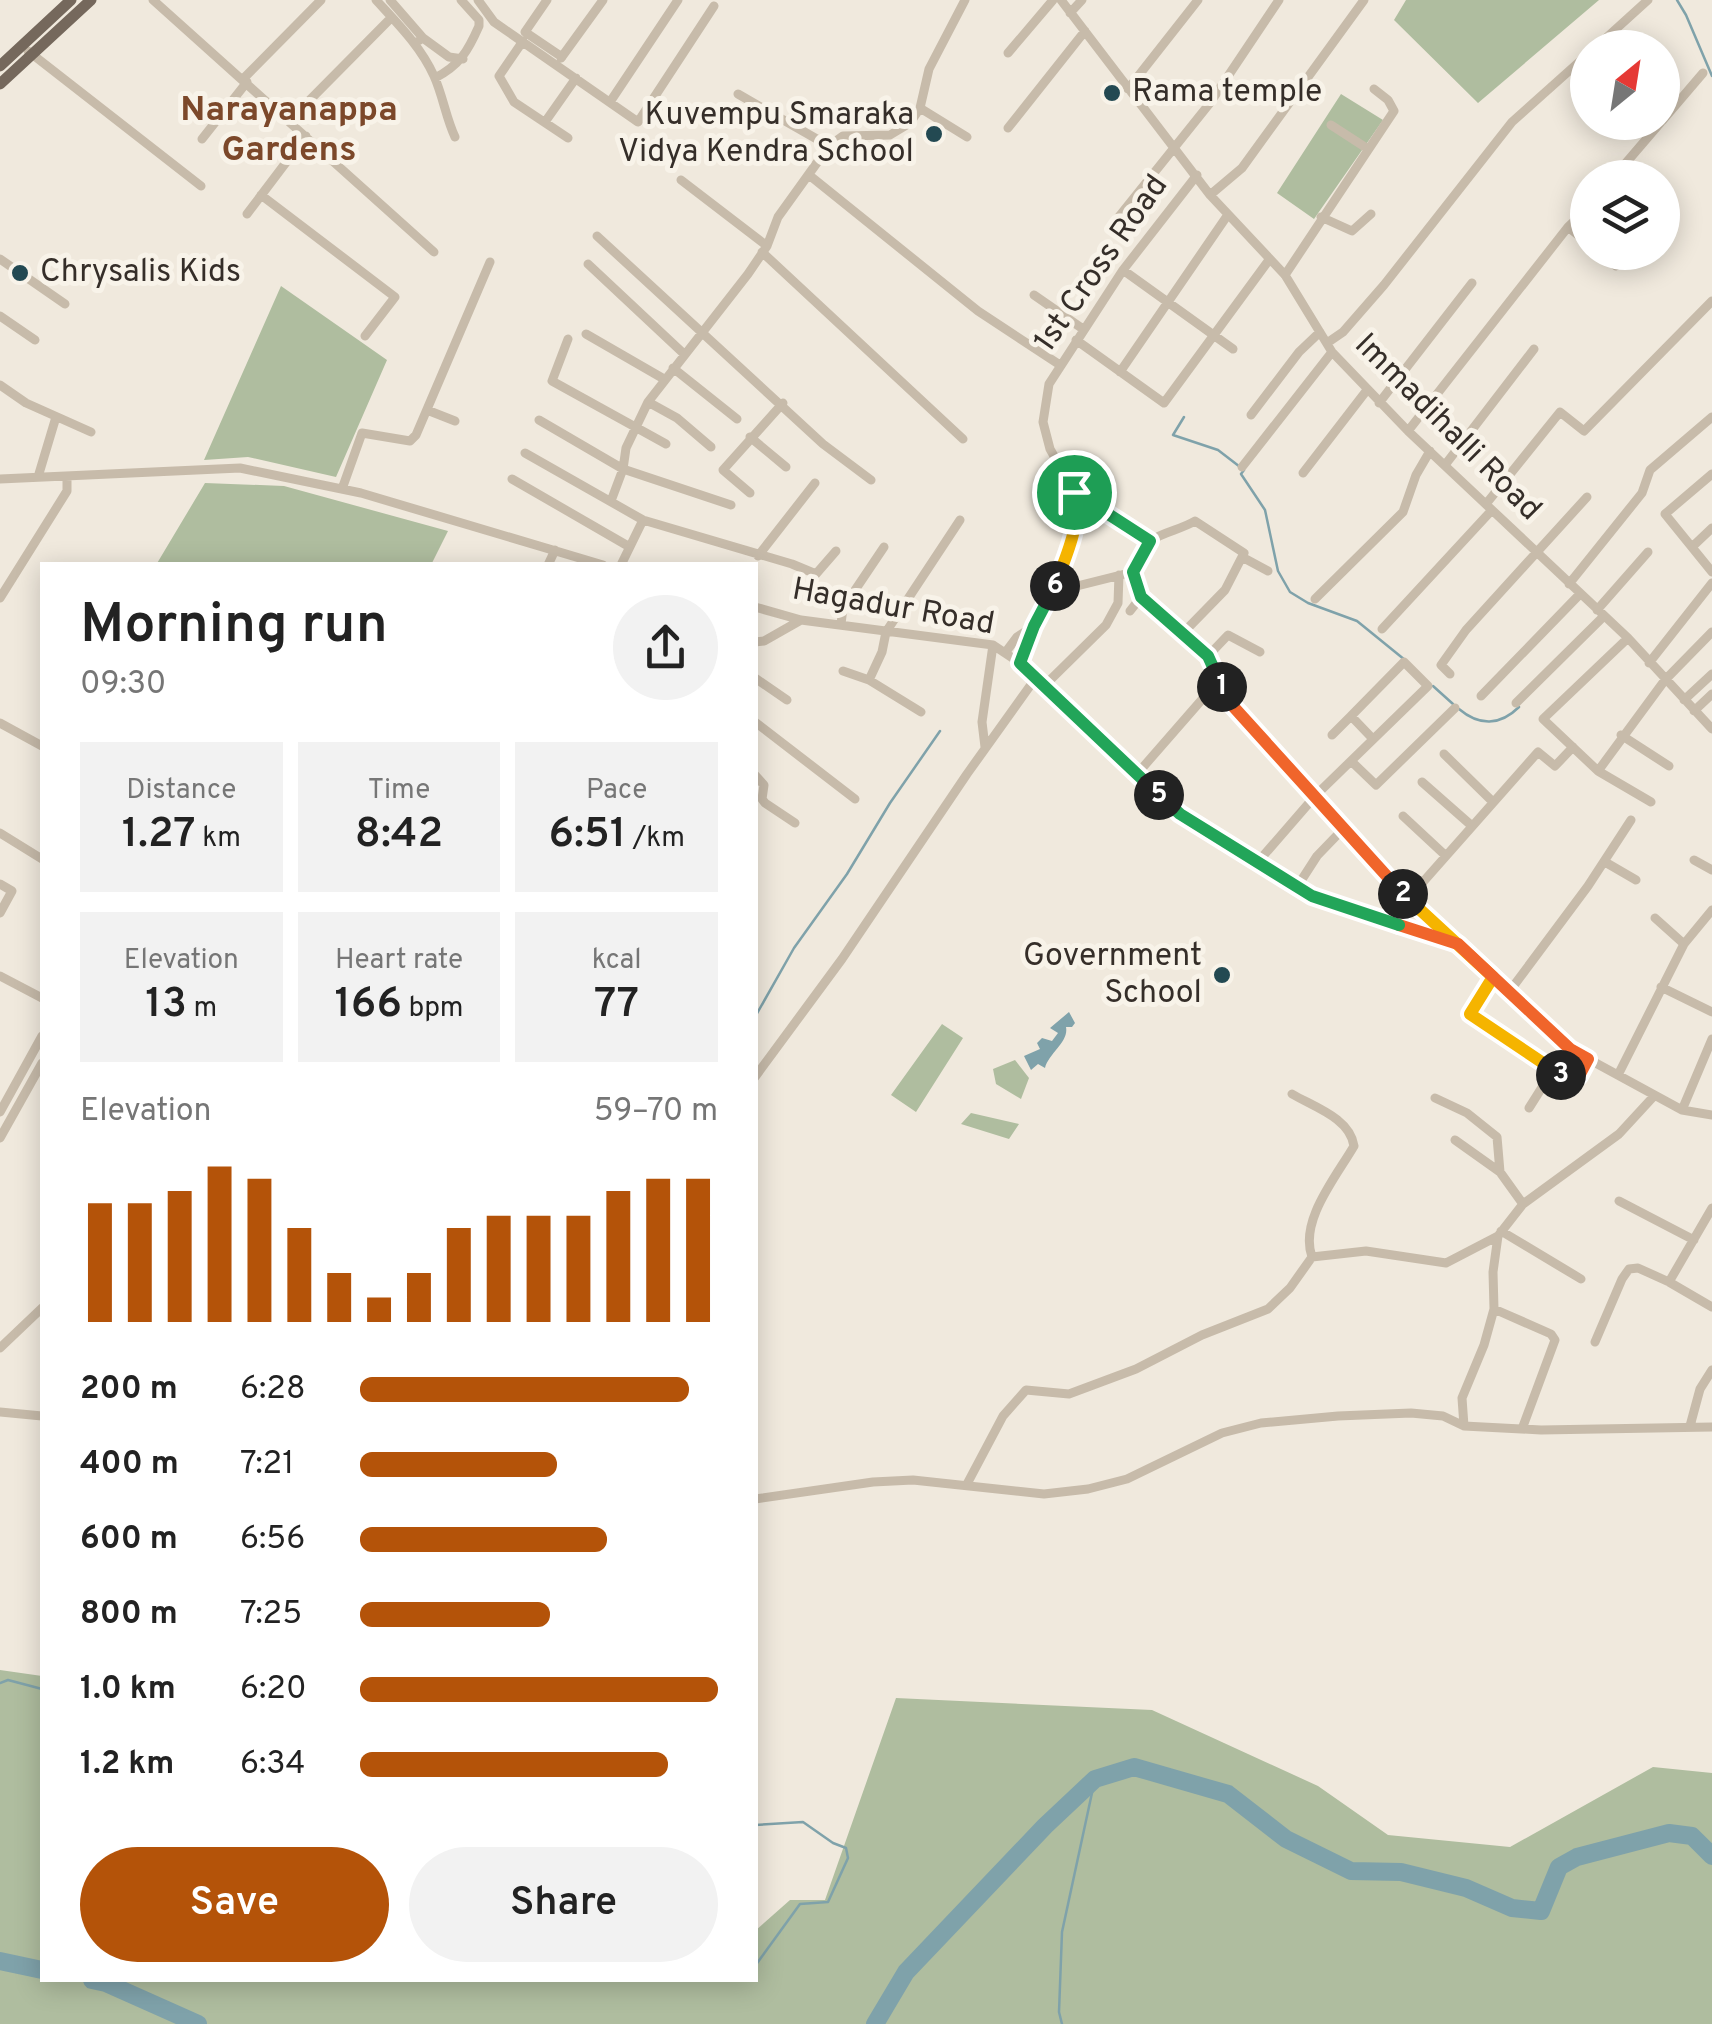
<!DOCTYPE html>
<html lang="en">
<head>
<meta charset="utf-8">
<style>
  body { margin:0; font-family:Overpass,sans-serif; background:#f2f2f2; color:#222; height:100vh; display:flex; flex-direction:column; font-size:38px; white-space:nowrap }
  * { box-sizing:border-box; margin:0 }
  p { font-size:32px; color:#767676 }
  .icon { flex:none; width:55px; height:55px; fill:none; stroke:currentColor; stroke-width:2; stroke-linecap:round; stroke-linejoin:round }
  .map { position:relative; flex:1; overflow:hidden }
  .sheet { position:absolute; left:40px; top:562px; width:718px; height:1420px; display:flex; flex-direction:column; background:#fff; border-radius:0px; box-shadow:0 5px 25px #0003 }
  .sheet>* { flex:none }
  .needle { width:65px; rotate:30deg }
  .buttons { position:absolute; left:1570px; top:30px; display:grid; gap:20px }
  .buttons a { display:grid; place-items:center; width:110px; height:110px; border-radius:50%; background:#fff; box-shadow:0 5px 25px #0003; font-size:50px }
  .pin { position:absolute; display:grid; place-items:center; width:85px; height:85px; color:#fff; margin:-42px; border:5px solid #fff; border-radius:50%; box-shadow:0 2px 10px #0007 }
  .km { position:absolute; width:50px; height:50px; margin:-25px; border-radius:50%; background:#222; color:#fff; font-size:28px; line-height:50px; text-align:center }
  .round { display:grid; place-items:center; flex:none; width:105px; height:105px; border-radius:52px; background:#f2f2f2 }
  .headline { display:flex; align-items:center; justify-content:space-between; height:170px; padding:0 40px }
  h1 { font-size:55px; font-weight:600; line-height:75px }
  .stats { display:grid; grid-template-columns:repeat(3,1fr); gap:15px; height:170px; padding:10px 40px }
  .stats div { display:grid; align-content:center; border-radius:0px; background:#f2f2f2; text-align:center }
  .stats b { font-size:42px; font-weight:600 }
  .stats small { font-size:28px; font-weight:400 }
  .stats p { font-size:28px }
  .chart { height:280px; padding:20px 40px }
  .chart p { display:flex; justify-content:space-between }
  .chart svg { width:100%; height:180px; margin-top:10px; stroke:#b45309; stroke-width:6 }
  .cta { display:flex; gap:20px; margin-top:auto; padding:20px 40px }
  .cta a { flex:1; height:115px; border-radius:60px; background:#b45309; color:#fff; font-size:40px; font-weight:600; line-height:115px; text-align:center }
  .cta a+a { background:#f2f2f2; color:#222 }
  ul { padding:0 40px; list-style:none; font-size:32px }
  li { display:grid; grid-template-columns:160px 120px 1fr; align-items:center; height:75px }
  li i { height:25px; border-radius:12px; background:#b45309 }
  .map>svg:first-child { display:block }
</style>
</head>
<body>
<div class="map">
<svg width="1712" height="2024" viewBox="0 0 1712 2024">
  <rect width="100%" height="100%" fill="#f0e9dd"/>
  <path fill="#afbd9f" d="M1406,0h193l-121,103 -84,-83z
    M1341,94l42,26 -69,99 -37,-26z
    M281,286l106,74 -51,117 -88,-20 -44,3z
    M205,483l79,3 164,45 -17,34h-275z
    M942,1024l21,14 -47,74 -25,-17z
    M1015,1060l14,18 -8,21 -25,-15 -3,-15z
    M971,1113l48,11 -10,15 -48,-15z
    M0,1670l42,6v304h713v-49l35,-31h35l71,-202 256,12 166,76 70,49 122,12 143,-80 59,6v251h-1712z"/>
  <path fill="#7fa2aa" d="M1069,1012l6,11 -3,4h-6c3,15 -17,26 -21,41l-7,-4 -7,6 -7,-14 16,-7 -3,-6 5,-5 10,3 6,-8 -8,-5z"/>
  <g fill="none" stroke-linecap="round" stroke-linejoin="round">
    <path stroke="#7fa2aa" stroke-width="2.5" d="M1677,0l9,15 26,61
      M1184,417l-11,18 45,15 26,20 -3,4 24,36 13,61 12,21 18,11 49,18 48,39
      M1433,686l20,18
      M1459,709c20,17 41,17 60,-2
      M755,1017l39,-69 53,-74 43,-71 50,-72
      M0,1683l8,-3 34,9
      M755,1825l48,-3 30,21 13,5 2,10 -20,44 -28,2 -45,62
      M1062,2024l-3,-12 3,-80 33,-153"/>
    <path stroke="#7fa2aa" stroke-width="18" d="M0,1961l42,9
      M92,1980l14,3 92,41
      M875,2024l31,-52 139,-146 50,-47 39,-12 94,27 58,45 65,32 50,1 65,16 46,20 29,3 18,-44 18,-10 92,-24 23,3 20,20"/>
    <path stroke="#c7bbaa" stroke-width="9" d="M153,0l281,252
      M376,0c22,24 45,47 58,76 9,20 12,42 21,61
      M390,0l33,38
      M478,0l16,22 144,100 76,-116
      M547,0l-22,32 37,25
      M1061,0l149,195 75,80 47,77 76,79 220,207 84,91
      M1070,13l12,-13
      M523,41l-24,35 15,26 54,36
      M415,43l8,-5 26,19 14,2
      M1595,48l53,-48
      M28,51l173,135
      M1008,53l45,-53
      M561,58l42,-58
      M435,78c25,-13 33,-27 44,-52v-6l-18,-20
      M243,79l78,-79
      M1128,89l70,-89
      M738,94l91,52
      M610,102l68,-102
      M920,108l47,29
      M289,121l99,-100
      M1662,121l41,-48
      M545,122l31,-44
      M1331,125l37,24
      M1008,128l77,-97
      M202,139l45,-57
      M809,175l169,136 82,54
      M1613,178l48,-56
      M681,180l86,66
      M261,195l134,102 -30,39
      M1210,195l32,-27 122,-168
      M247,214l59,-78
      M1321,217l31,14 19,-17
      M1113,224l97,-121 69,-103
      M1568,227l20,16
      M597,236l226,208 48,36
      M762,252l201,187
      M1599,252l17,14
      M0,259l65,45
      M588,264l95,89
      M1123,270l110,79
      M1285,275l109,-164 -6,-11 -14,-11
      M1034,295l49,34
      M0,316l35,24
      M586,334l78,45
      M568,339l-16,42 114,63
      M1076,340l88,63 105,-143
      M1327,343l16,-11 41,-47 128,-163 76,-68
      M673,368l64,51
      M1120,372l107,-156
      M0,385l26,18 65,29
      M648,402l29,16 34,29
      M1379,403l93,-120
      M427,410l28,11
      M1251,415l48,-63 21,-20
      M539,420l84,49 108,36
      M1408,431l160,-204 20,-19
      M750,437l36,30
      M525,453l118,67 149,44 24,10 20,-23
      M1445,465l89,-116
      M1242,467l90,-115
      M1303,473l64,-83
      M1712,474l-47,40 47,58
      M38,477l18,-60
      M0,479l240,-11 121,25 242,72
      M512,479l116,67
      M342,489l20,-56 48,8 6,-6 74,-173
      M1074,491l76,50 -17,31 8,25 67,59 23,48 177,195 47,42
      M750,493l-27,-23 60,-67
      M611,501l12,-32 3,-21 22,-46 100,-128 19,-28 11,-29 51,-71 14,-10 47,-1 20,-12 10,-15 9,-39 36,-69
      M1486,504l74,-92 24,19 128,-130
      M1150,541c15,-10 30,-11 45,-20l49,32 -19,37 -41,42
      M1692,547l20,-19
      M758,556l57,-73
      M1242,557l26,14
      M548,565l7,-15
      M621,565l22,-45
      M1569,584l73,-91 8,-23 62,-53
      M1053,592l80,-20
      M0,598l67,-107v-15
      M1315,599l88,-87 13,-37 14,-24
      M755,607l46,13 192,25 27,18 160,151 132,83 147,47 111,105 112,61 30,5
      M1597,610l51,-58
      M1130,611l11,-14
      M841,624l2,-16 41,-61
      M1382,629l110,-119
      M1628,638l-85,81 55,52 67,-91 47,-48
      M755,642l9,-1 37,-21
      M1005,653l12,-16 17,-11
      M1208,656l20,-21 32,17
      M1020,663l14,-37 19,-34 24,-70 -3,-31 -24,-42 -7,-27 6,-38 74,-114 74,-95
      M1649,663l63,-80
      M843,671l26,9
      M1450,674l-9,-9 25,-35 121,-133
      M755,678l32,22
      M1043,687l63,-62 12,-22 1,-28
      M1481,696l99,-102
      M1684,700l28,-26
      M1516,703l88,-87
      M1694,711l18,-17
      M921,712l-52,-32 13,-28 4,-20 74,-112
      M755,722l100,77
      M0,723l42,23
      M1332,735l19,-19
      M1621,735l48,31
      M985,747l-3,-25 11,-77
      M1444,754l49,48
      M1351,761l25,24 79,-77
      M1598,771l53,31
      M1137,774l82,-94
      M755,775l9,10 -2,14 3,4 30,20
      M1422,782l50,44
      M1403,816l43,40
      M0,833l42,26
      M1694,860l18,10
      M1605,862l31,18
      M1257,863l59,-68 112,-109 -24,-24 -53,54 22,23
      M0,884l12,7 -12,22
      M1297,887l20,-31 27,-28
      M1408,899l130,-147 17,14 18,-19
      M1655,918l29,26
      M0,976l42,22
      M1493,977l-23,37 98,66 11,-4 9,-17
      M1661,987l51,25
      M1509,992l79,-106 43,-66
      M1618,1075l66,-131 28,-34
      M755,1077l87,-118 125,-185 68,-95
      M1292,1094c22,13 58,24 62,52 -18,31 -55,75 -42,111
      M1435,1098l32,15 30,24 3,35 23,32
      M1529,1108l24,-38
      M1682,1110l30,-71
      M0,1112l42,-76
      M0,1138l42,-75
      M1455,1140l45,32
      M1619,1201l75,39
      M1712,1208l-43,74 43,25
      M1501,1231l80,48
      M1494,1309l57,25 4,6 -33,89
      M1595,1342l27,-63 7,-10 9,-1 31,14
      M0,1348l42,-40
      M0,1412l42,4
      M1464,1426l-2,-28 22,-53 10,-36 -1,-37 5,-36 25,-32 96,-70 35,-38
      M1690,1426l10,-37 12,-19
      M967,1484l36,-68 23,-26 43,4 67,-25 66,-34 66,-26 22,-21 22,-31 54,-6 80,12 52,-27
      M755,1499l118,-17 40,-2 131,14 44,-5 39,-10 95,-46 39,-10 77,-7 73,-3 32,3 21,10 77,4 171,-3"/>
    <path stroke="#75685c" stroke-width="11" d="M0,66l71,-66
      M0,84l91,-84"/>
  </g>
  <g fill="none" stroke-linecap="round" stroke-linejoin="round">
    <g stroke="#fff" stroke-width="20">
      <path id="split-1" d="M1074,492l76,49 -17,31 8,25 67,59 14,31"/>
    </g>
    <g stroke="#fff" stroke-width="20">
      <path id="split-2" d="M1222,687l9,17 172,190"/>
    </g>
    <g stroke="#fff" stroke-width="20">
      <path id="split-3" d="M1403,894l90,83 -23,37 91,61"/>
    </g>
    <g stroke="#fff" stroke-width="20">
      <path id="split-4" d="M1399,925l59,19 112,105 18,10 -9,17 -11,4 -7,-5"/>
    </g>
    <g stroke="#fff" stroke-width="20">
      <path id="split-5" d="M1159,795l21,19 132,82 87,29"/>
    </g>
    <g stroke="#fff" stroke-width="20">
      <path id="split-6" d="M1055,586l-21,40 -14,37 139,132"/>
    </g>
    <g stroke="#fff" stroke-width="20">
      <path id="split-7" d="M1055,586c11,-31 27,-61 19,-94"/>
    </g>
    <use href="#split-1" stroke="#22a559" stroke-width="12"/>
    <use href="#split-2" stroke="#f0652b" stroke-width="12"/>
    <use href="#split-3" stroke="#f5b400" stroke-width="12"/>
    <use href="#split-4" stroke="#f0652b" stroke-width="12"/>
    <use href="#split-5" stroke="#22a559" stroke-width="12"/>
    <use href="#split-6" stroke="#22a559" stroke-width="12"/>
    <use href="#split-7" stroke="#f5b400" stroke-width="12"/>
  </g>
  <g fill="#234952" stroke="#f8f3e9" stroke-width="4">
    <circle cx="1112" cy="93" r="10"/>
    <circle cx="934" cy="134" r="10"/>
    <circle cx="20" cy="273" r="10"/>
    <circle cx="1222" cy="975" r="10"/>
  </g>
  <g text-anchor="middle" dominant-baseline="central" stroke-width="10" stroke-linejoin="round" paint-order="stroke">
    <g font-size="32" fill="#352e29" stroke="#f8f3e9" text-anchor="start">
      <text x="1132" y="93">Rama temple</text>
      <text x="914" y="116" text-anchor="end">Kuvempu Smaraka<tspan x="914" dy="37">Vidya Kendra School</tspan></text>
      <text x="40" y="273">Chrysalis Kids</text>
      <text x="1202" y="957" text-anchor="end">Government<tspan x="1202" dy="37">School</tspan></text>
    </g>
    <g font-size="32" fill="#352e29" stroke="#f8f3e9">
      <text transform="translate(1102 264) rotate(-55)">1st Cross Road</text>
      <text transform="translate(1447 428) rotate(45)">Immadihalli Road</text>
      <text transform="translate(893 608) rotate(10)">Hagadur Road</text>
    </g>
    <g font-size="35" font-weight="bold" fill="#7c482a" stroke="#f8f3e9">
      <text x="289" y="111">Narayanappa<tspan x="289" dy="40">Gardens</tspan></text>
    </g>
  </g>
</svg>
<div class="buttons">
<a><svg class="needle" viewBox="-14 -14 28 28"><path d="M0-13l5 13h-10z" fill="#e53935"/><path d="M0 13l5-13h-10z" fill="#767676"/></svg></a>
<a><svg class="icon" aria-label="layers" viewBox="0 0 24 24"><path d="M12 4l9 5-9 5-9-5zM3 14l9 5 9-5"/></svg></a>
</div>
<div class="pin" style="left:1074px;top:492px;background:#1e9e55"><svg class="icon" aria-label="arrive" viewBox="0 0 24 24"><path d="M6 21V4h12l-3 4 3 4H6"/></svg></div>
<b class="km" style="left:1222px;top:687px">1</b>
<b class="km" style="left:1403px;top:894px">2</b>
<b class="km" style="left:1561px;top:1075px">3</b>
<b class="km" style="left:1159px;top:795px">5</b>
<b class="km" style="left:1055px;top:586px">6</b>
<section class="sheet">
<div class="headline"><div><h1>Morning run</h1><p>09:30</p></div><a class="round"><svg class="icon" aria-label="share" viewBox="0 0 24 24"><path d="M12 15V3M7 8l5-5 5 5M5 13v7h14v-7"/></svg></a></div>
<div class="stats">
<div><p>Distance</p><b>1.27<small> km</small></b></div>
<div><p>Time</p><b>8:42</b></div>
<div><p>Pace</p><b>6:51<small> /km</small></b></div>
</div>
<div class="stats">
<div><p>Elevation</p><b>13<small> m</small></b></div>
<div><p>Heart rate</p><b>166<small> bpm</small></b></div>
<div><p>kcal</p><b>77</b></div>
</div>
<div class="chart"><p><span>Elevation</span>59–70 m</p>
<svg viewBox="0 0 160 44" preserveAspectRatio="none"><path d="M5 44V15M15 44V15M25 44V12M35 44V6M45 44V9M55 44V21M65 44V32M75 44V38M85 44V32M95 44V21M105 44V18M115 44V18M125 44V18M135 44V12M145 44V9M155 44V9"/></svg>
</div>
<ul>
<li><b>200 m</b>6:28<i style="width:92%"></i></li>
<li><b>400 m</b>7:21<i style="width:55%"></i></li>
<li><b>600 m</b>6:56<i style="width:69%"></i></li>
<li><b>800 m</b>7:25<i style="width:53%"></i></li>
<li><b>1.0 km</b>6:20<i style="width:100%"></i></li>
<li><b>1.2 km</b>6:34<i style="width:86%"></i></li>
</ul>
<div class="cta"><a>Save</a><a>Share</a></div>
</section>
</div>
</body>
</html>
